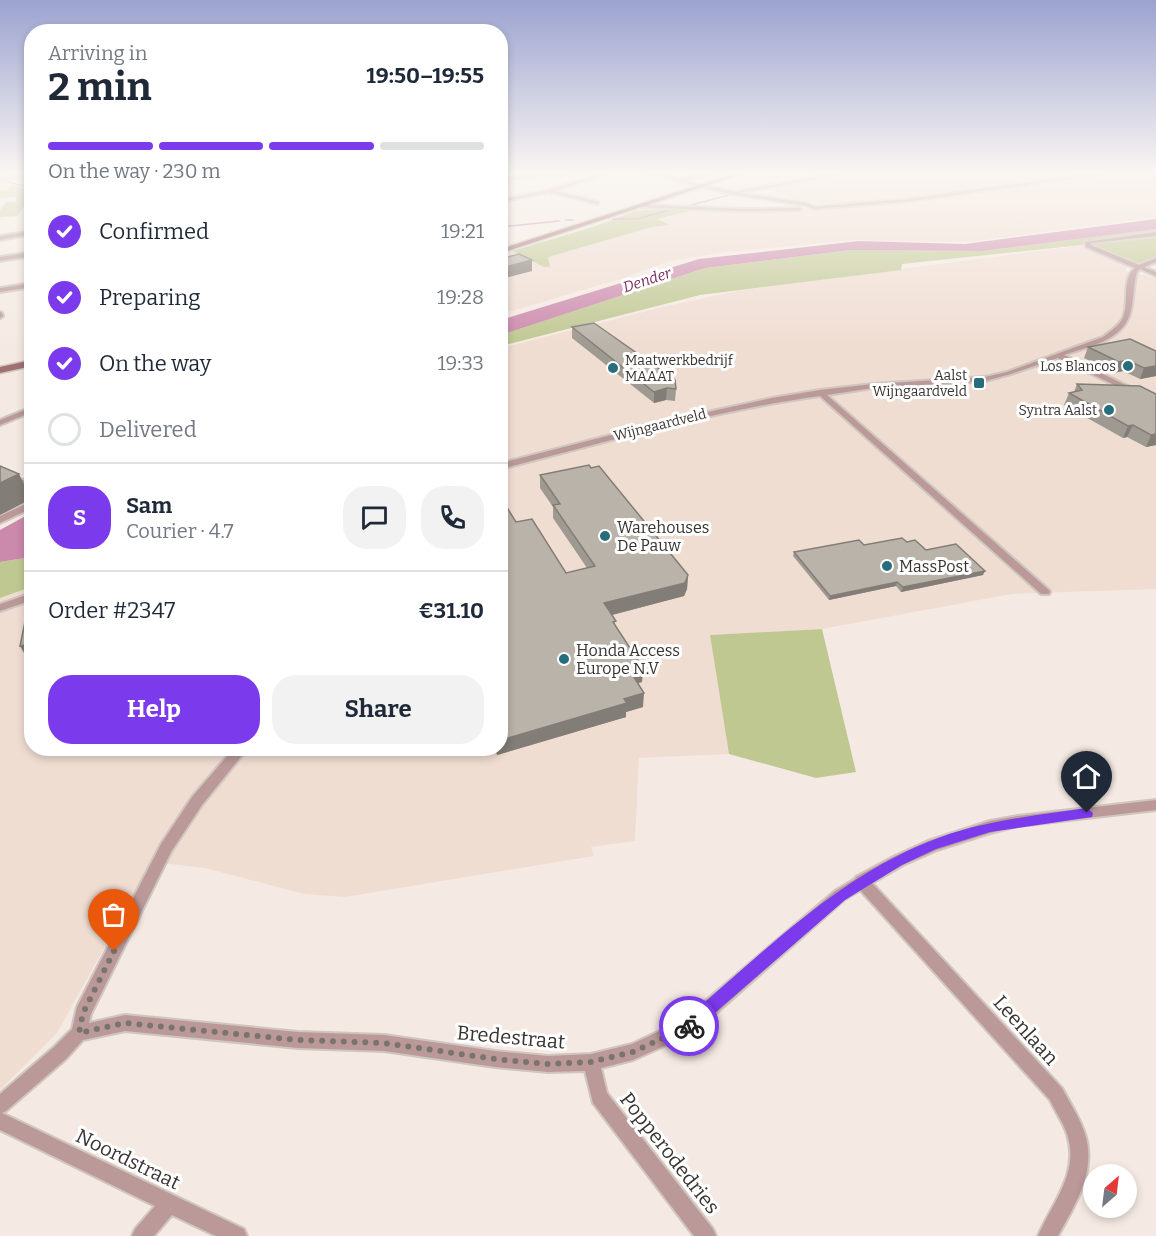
<!DOCTYPE html>
<meta charset="utf-8">
<style>
body{margin:0;font-family:Bitter,serif;background:#f2f2f3;color:#1f2937;height:100vh;display:flex;flex-direction:column;font-size:22px;white-space:nowrap}
*{box-sizing:border-box;margin:0}
p{font-size:20px;color:#747a83}
.icon{flex:none;width:33px;height:33px;fill:none;stroke:currentColor;stroke-width:2;stroke-linecap:round;stroke-linejoin:round}
.map{position:relative;flex:1;overflow:hidden}
.panel{position:absolute;left:24px;top:24px;width:484px;height:732px;display:flex;flex-direction:column;background:#fff;border-radius:24px;box-shadow:0 3px 9px #0003}
.panel>*{flex:none}
.needle{width:39px;rotate:28deg}
.controls{position:absolute;left:1083px;top:1164px;display:grid;gap:12px}
.controls a{display:grid;place-items:center;width:54px;height:54px;border-radius:50%;background:#fff;box-shadow:0 3px 9px #0003;font-size:30px}
.pin{position:absolute;display:grid;place-items:center;width:51px;height:51px;color:#fff;margin:-62px -26px;border-radius:50% 50% 50% 0;rotate:-45deg;box-shadow:0 0 6px #0007}
.pin .icon{rotate:45deg}
.courier{position:absolute;display:grid;place-items:center;width:60px;height:60px;margin:-30px;border:4px solid #7c3aed;border-radius:50%;background:#fff;color:#222;box-shadow:0 2px 8px #0007}
.head em{font-style:normal;font-weight:700}
.head div{display:flex;flex-direction:column-reverse}
.head{display:flex;align-items:center;justify-content:space-between;height:102px;padding:0 24px}
h1{font-size:39px;font-weight:700;line-height:45px}
.bar{display:grid;grid-template-columns:repeat(4,1fr);gap:9px 6px;align-content:center;height:72px;padding:0 24px}
.bar i{height:8px;border-radius:4px;background:#e0e1e3}
.bar .current{background:#7c3aed}
.bar p{grid-column:span 4}
.line{display:flex;align-items:center;gap:15px;padding:0 24px;border-top:2px solid #e0e1e3}
.line div{flex:1}
.round{display:grid;place-items:center;flex:none;width:63px;height:63px;border-radius:24px;background:#f2f2f3}
ol{padding:0 24px;list-style:none}
li{display:flex;align-items:center;gap:18px;height:66px}
li p{margin-inline-start:auto}
li .icon{padding:6px;border-radius:50%;background:#7c3aed;color:#fff;stroke-width:4}
li:last-child{color:#747a83}
li i{width:33px;height:33px;border:3px solid #e0e1e3;border-radius:50%}
.action{display:flex;gap:12px;margin-top:auto;padding:12px 24px}
.action a{flex:1;height:69px;border-radius:24px;background:#7c3aed;color:#fff;font-size:24px;font-weight:700;line-height:69px;text-align:center}
.action a+a{background:#f2f2f3;color:#1f2937}
.map>svg:first-child{display:block}
.built{fill:#f0ddd2}
.green{fill:#c0c892}
.water{fill:#cb89ac}
.lines{fill:none;stroke-linecap:round;stroke-linejoin:round}
.stream{stroke:#cb89ac;stroke-width:1.5}
.minor-casing{stroke:#cfc6bf;stroke-width:4}
.secondary-casing{stroke:#cfc6bf;stroke-width:3}
.minor{fill:#bc9999;fill-rule:evenodd}
.secondary{fill:#a27071;fill-rule:evenodd}
.wall{fill:#9f9a91}
.shaded-wall{fill:#827d76}
.building{fill:#b9b3a9;stroke:#827d76;stroke-width:1.5}
.route{fill:#7c3aed}
.done{stroke:#7a746f;stroke-width:6;stroke-dasharray:0 10.8}
.poi-dot{fill:#276e7a;stroke:#fff;stroke-width:2}
.labels{text-anchor:middle;dominant-baseline:central;stroke-width:6;stroke-linejoin:round;paint-order:stroke}
.far-poi-label{font-size:14px;fill:#383431;stroke:#fff;text-anchor:end}
.far-street-label{font-size:14px;fill:#383431;stroke:#fff}
.far-water-label{font-size:15px;font-style:italic;fill:#7d2e5d;stroke:#fff}
.poi-label{font-size:16px;fill:#383431;stroke:#fff;text-anchor:start}
.near-street-label{font-size:20px;fill:#383431;stroke:#fff}
</style>
<div class="map">
<svg width="1156" height="1236" viewBox="0 0 1156 1236">
<rect width="100%" height="100%" fill="#f5eae3"/>
<path class="built" d="M804 173H1156V217L969 242 855 240 718 253 666 262 620 279 501 314V256L641 210 750 212 842 208 835 203 802 202 764 188 820 177Z
M1083 245 1128 265 1125 271 1156 278V589L1012 594 822 629 710 635 729 754 639 758 635 841 591 847 594 856 345 897 304 894 205 868 152 862 57 1033 0 1090V598L31 587 32 748H501V348L663 307 737 291Z"/>
<path class="green" d="M12 185 31 190V196L17 216 0 217V210L6 202H15L17 197 0 198V190H7Z
M660 209 694 210 657 219 670 225 652 227 548 257 550 267H544L512 251 593 227 635 211Z
M1156 229V258L1137 264 1091 244 902 264 901 270 700 295 501 346V335L705 268 851 250 983 251Z
M31 557V587L0 598V562Z
M822 629 856 772 816 778 729 754 710 635Z"/>
<path class="water" d="M1156 219V229L983 251 851 250 705 268 501 335V320L699 259 859 241 965 244Z
M31 513V557L0 562V530Z"/>
<g class="lines">
<path class="stream" d="M815 179 856 173
M0 180 32 188
M739 193 767 188
M684 207 729 195
M613 219H637L669 210
M565 220H573
M501 227 559 221
M1098 242 1091 244 1136 264"/>
<g class="minor-casing">
<path id="minor" d="M562 173H581L501 180V178Z
M603 173H609L554 191 598 202V204L549 192 501 202V200L545 191Z
M646 173H653L734 192 837 173H847L739 193 805 203 815 207 910 199 1098 173H1110L910 201 814 209 804 205 730 194Z
M707 173H715L684 180 682 179Z
M30 175 28 177 0 180V178Z
M640 205 744 209 799 208 801 209 799 210 744 211 638 207Z
M32 231V234L0 240V236Z
M1156 232V236L1091 243V245L1139 265 1156 258V262L1144 267 1156 272V276L1140 269 1137 272C1133 286 1134 301 1130 314 1122 341 1087 347 1064 355L1156 400V405L1058 358 1011 374 985 381 873 388 827 395 1049 590 1050 592 1049 594H1041L820 396C711 411 607 442 501 469V463L662 422 772 398 820 390 873 384 985 377 1007 372 1103 337C1109 332 1116 328 1121 321 1131 306 1120 279 1135 268L1086 247 1085 242Z
M32 252V256L0 261V257Z
M32 283V287L0 292V288Z
M0 312 2 313 3 316 0 318Z
M32 407V412L0 425V420Z
M0 470 32 484V489L0 476Z
M32 501V508L0 523V516Z
M32 593V600L0 611V604Z
M234 748H248L202 805 171 852 91 1014 89 1023 125 1015 298 1032 384 1035 495 1051 548 1056 591 1054 632 1044 683 1020 835 891 855 879 856 877 893 857 928 841 990 821 1018 816 1156 800V810L1018 826 990 833 937 850 903 865 872 883 1062 1088C1070 1103 1080 1118 1085 1134 1097 1171 1075 1205 1058 1236H1038C1052 1203 1080 1173 1067 1134 1063 1122 1055 1111 1050 1100L860 890 845 899 695 1032 633 1060 601 1068 607 1093 713 1229 716 1236H694L593 1103 585 1071 548 1072 495 1067 384 1051 298 1048 125 1031 83 1040 66 1059 6 1111 2 1113 244 1229 247 1236H216L172 1215 154 1236H132L135 1229 155 1206 0 1130V1094L54 1047 72 1029 77 1007 161 844 192 797Z"/>
</g>
<g class="secondary-casing">
<path id="secondary" d="M736 173H745L501 253V249Z
M32 360V366L0 373V367Z"/>
</g>
<use href="#minor" class="minor"/>
<use href="#secondary" class="secondary"/>
</g>
<path class="wall" d="M572 327 676 389 675 401 666 400 654 403 572 338Z
M1088 347 1156 351V376L1140 379 1123 371 1114 373 1084 358Z
M1077 384 1156 394V445L1146 447 1127 437 1123 438 1064 405 1069 393 1074 392Z
M540 475 688 575 687 589 684 596 612 615 616 627 643 668 642 682 638 683 643 707 626 712V717L497 755 494 748H501L516 522 566 573 587 568 553 518V507L540 488Z
M907 542 983 575 901 592 896 586 829 600 793 556 794 552 864 545Z"/>
<path class="shaded-wall" d="M532 260V271L501 279V268Z
M1127 360 1123 371 1114 373 1119 362Z
M1156 366V376L1140 379 1144 368Z
M667 388 666 400 654 403V392Z
M1133 425 1127 437 1123 438 1128 426Z
M1156 434V445L1146 447 1151 435Z
M19 474 31 499 0 515V483Z
M985 571 983 575 901 592 903 587Z
M688 575 687 589 684 596 604 617V603Z
M897 582 896 586 829 600 830 596Z
M32 644V659L28 660 20 646Z
M643 668 642 682 630 685V671Z
M644 693 643 707 626 712V717L497 755V748H501V740L624 699Z"/>
<path class="building" d="M519 254 532 260 501 268V259Z
M594 323 675 380 676 389 667 388 654 392 572 327Z
M1130 339 1156 351V366L1144 368 1127 360 1119 362 1088 347Z
M1077 384 1140 386 1156 394V434L1151 435 1133 425 1128 426 1069 393 1082 390Z
M589 465 591 468 599 466 688 575 685 583 604 603 616 621 613 622 643 668 630 671 644 693 624 699 627 703 501 740V498L516 522 532 519 566 573 595 566 553 505 560 504 540 475Z
M0 466 19 474 0 483Z
M902 538 907 542 915 540 926 550 956 544 985 571 903 587 897 582 830 596 794 552 859 540 864 545Z
M32 611V644L20 646 27 612Z"/>
<linearGradient id="sky" x2="0" y2="1"><stop stop-color="#9ca3d0"/><stop offset="0.5" stop-color="#faf6f2"/><stop offset="1" stop-color="#faf6f2" stop-opacity="0"/></linearGradient>
<rect width="1156" height="346" fill="url(#sky)"/>
<path class="route" d="M1087 808 1093 813 1092 817 990 832 936 849 902 865 845 900 694 1031 689 1033 683 1031 681 1026 683 1021C760 956 833 880 928 842 978 821 1033 816 1087 808Z"/>
<g class="lines">
<path class="done" d="M114 951 83 1013 79 1033 125 1023 298 1040 384 1043 495 1059 548 1064 591 1062 633 1052 689 1026"/>
</g>
<g class="poi-dot">
<circle cx="1128" cy="366" r="6"/>
<circle cx="613" cy="368" r="6"/>
<rect x="973" y="377" width="12" height="12" rx="3"/>
<circle cx="1109" cy="410" r="6"/>
<circle cx="605" cy="536" r="6"/>
<circle cx="887" cy="566" r="6"/>
<circle cx="564" cy="659" r="6"/>
</g>
<g class="labels">
<g class="far-poi-label">
<text x="625" y="360" text-anchor="start">Maatwerkbedrijf<tspan x="625" dy="16">MAAAT</tspan></text>
<text x="1116" y="366">Los Blancos</text>
<text x="967" y="375">Aalst<tspan x="967" dy="16">Wijngaardveld</tspan></text>
<text x="1097" y="410">Syntra Aalst</text>
</g>
<g class="far-street-label">
<text transform="translate(660 425) rotate(-14)">Wijngaardveld</text>
</g>
<g class="far-water-label">
<text transform="translate(647 280) rotate(-18)">Dender</text>
</g>
<g class="poi-label">
<text x="617" y="527">Warehouses<tspan x="617" dy="18">De Pauw</tspan></text>
<text x="899" y="566">MassPost</text>
<text x="576" y="650">Honda Access<tspan x="576" dy="18">Europe N.V</tspan></text>
</g>
<g class="near-street-label">
<text transform="translate(1026 1030) rotate(48)">Leenlaan</text>
<text transform="translate(511 1037) rotate(5)">Bredestraat</text>
<text transform="translate(670 1153) rotate(52)">Popperodedries</text>
<text transform="translate(128 1159) rotate(26)">Noordstraat</text>
</g>
</g>
</svg>
<div class="controls">
<a><svg class="needle" viewBox="-14 -14 28 28"><path d="M0-13l5 13h-10z" fill="#e53935"/><path d="M0 13l5-13h-10z" fill="#747a83"/></svg></a>
</div>
<div class="pin" style="left:114px;top:951px;background:#ea580c"><svg class="icon" aria-label="bag" viewBox="0 0 24 24"><path d="M5 8h14l-1 12H6zM9 8a3 3 0 0 1 6 0"/></svg></div>
<div class="pin" style="left:1087px;top:813px;background:#1f2937"><svg class="icon" aria-label="home" viewBox="0 0 24 24"><path d="M3 11l9-7 9 7M6 9v11h12V9"/></svg></div>
<div class="courier" style="left:689px;top:1026px"><svg class="icon" aria-label="bike" viewBox="0 0 24 24"><circle cx="6" cy="16" r="4"/><circle cx="18" cy="16" r="4"/><path d="M6 16l4-8h5l3 8M10 8l3 8H6M13 5h3"/></svg></div>
<section class="panel">
<div class="head"><div><h1>2 min</h1><p>Arriving in</p></div><em>19:50–19:55</em></div>
<div class="bar"><i class="current"></i><i class="current"></i><i class="current"></i><i></i><p>On the way · 230 m</p></div>
<ol>
<li><svg class="icon" aria-label="check" viewBox="0 0 24 24"><path d="M5 12l5 5 9-10"/></svg>Confirmed<p>19:21</p></li>
<li><svg class="icon" aria-label="check" viewBox="0 0 24 24"><path d="M5 12l5 5 9-10"/></svg>Preparing<p>19:28</p></li>
<li><svg class="icon" aria-label="check" viewBox="0 0 24 24"><path d="M5 12l5 5 9-10"/></svg>On the way<p>19:33</p></li>
<li><i></i>Delivered</li>
</ol>
<div class="line" style="height:108px"><b class="round" style="background:#7c3aed;color:#fff">S</b><div><b>Sam</b><p>Courier · 4.7</p></div><a class="round"><svg class="icon" aria-label="chat" viewBox="0 0 24 24"><path d="M4 5h16v11H9l-5 4z"/></svg></a><a class="round"><svg class="icon" aria-label="phone" viewBox="0 0 24 24"><path d="M5 4h4l2 5-3 2q2 4 5 5l2-3 5 2v4C11 20 4 13 5 4z"/></svg></a></div>
<div class="line" style="height:78px"><div>Order #2347</div><b>€31.10</b></div>
<div class="action"><a>Help</a><a>Share</a></div>
</section>
</div>
